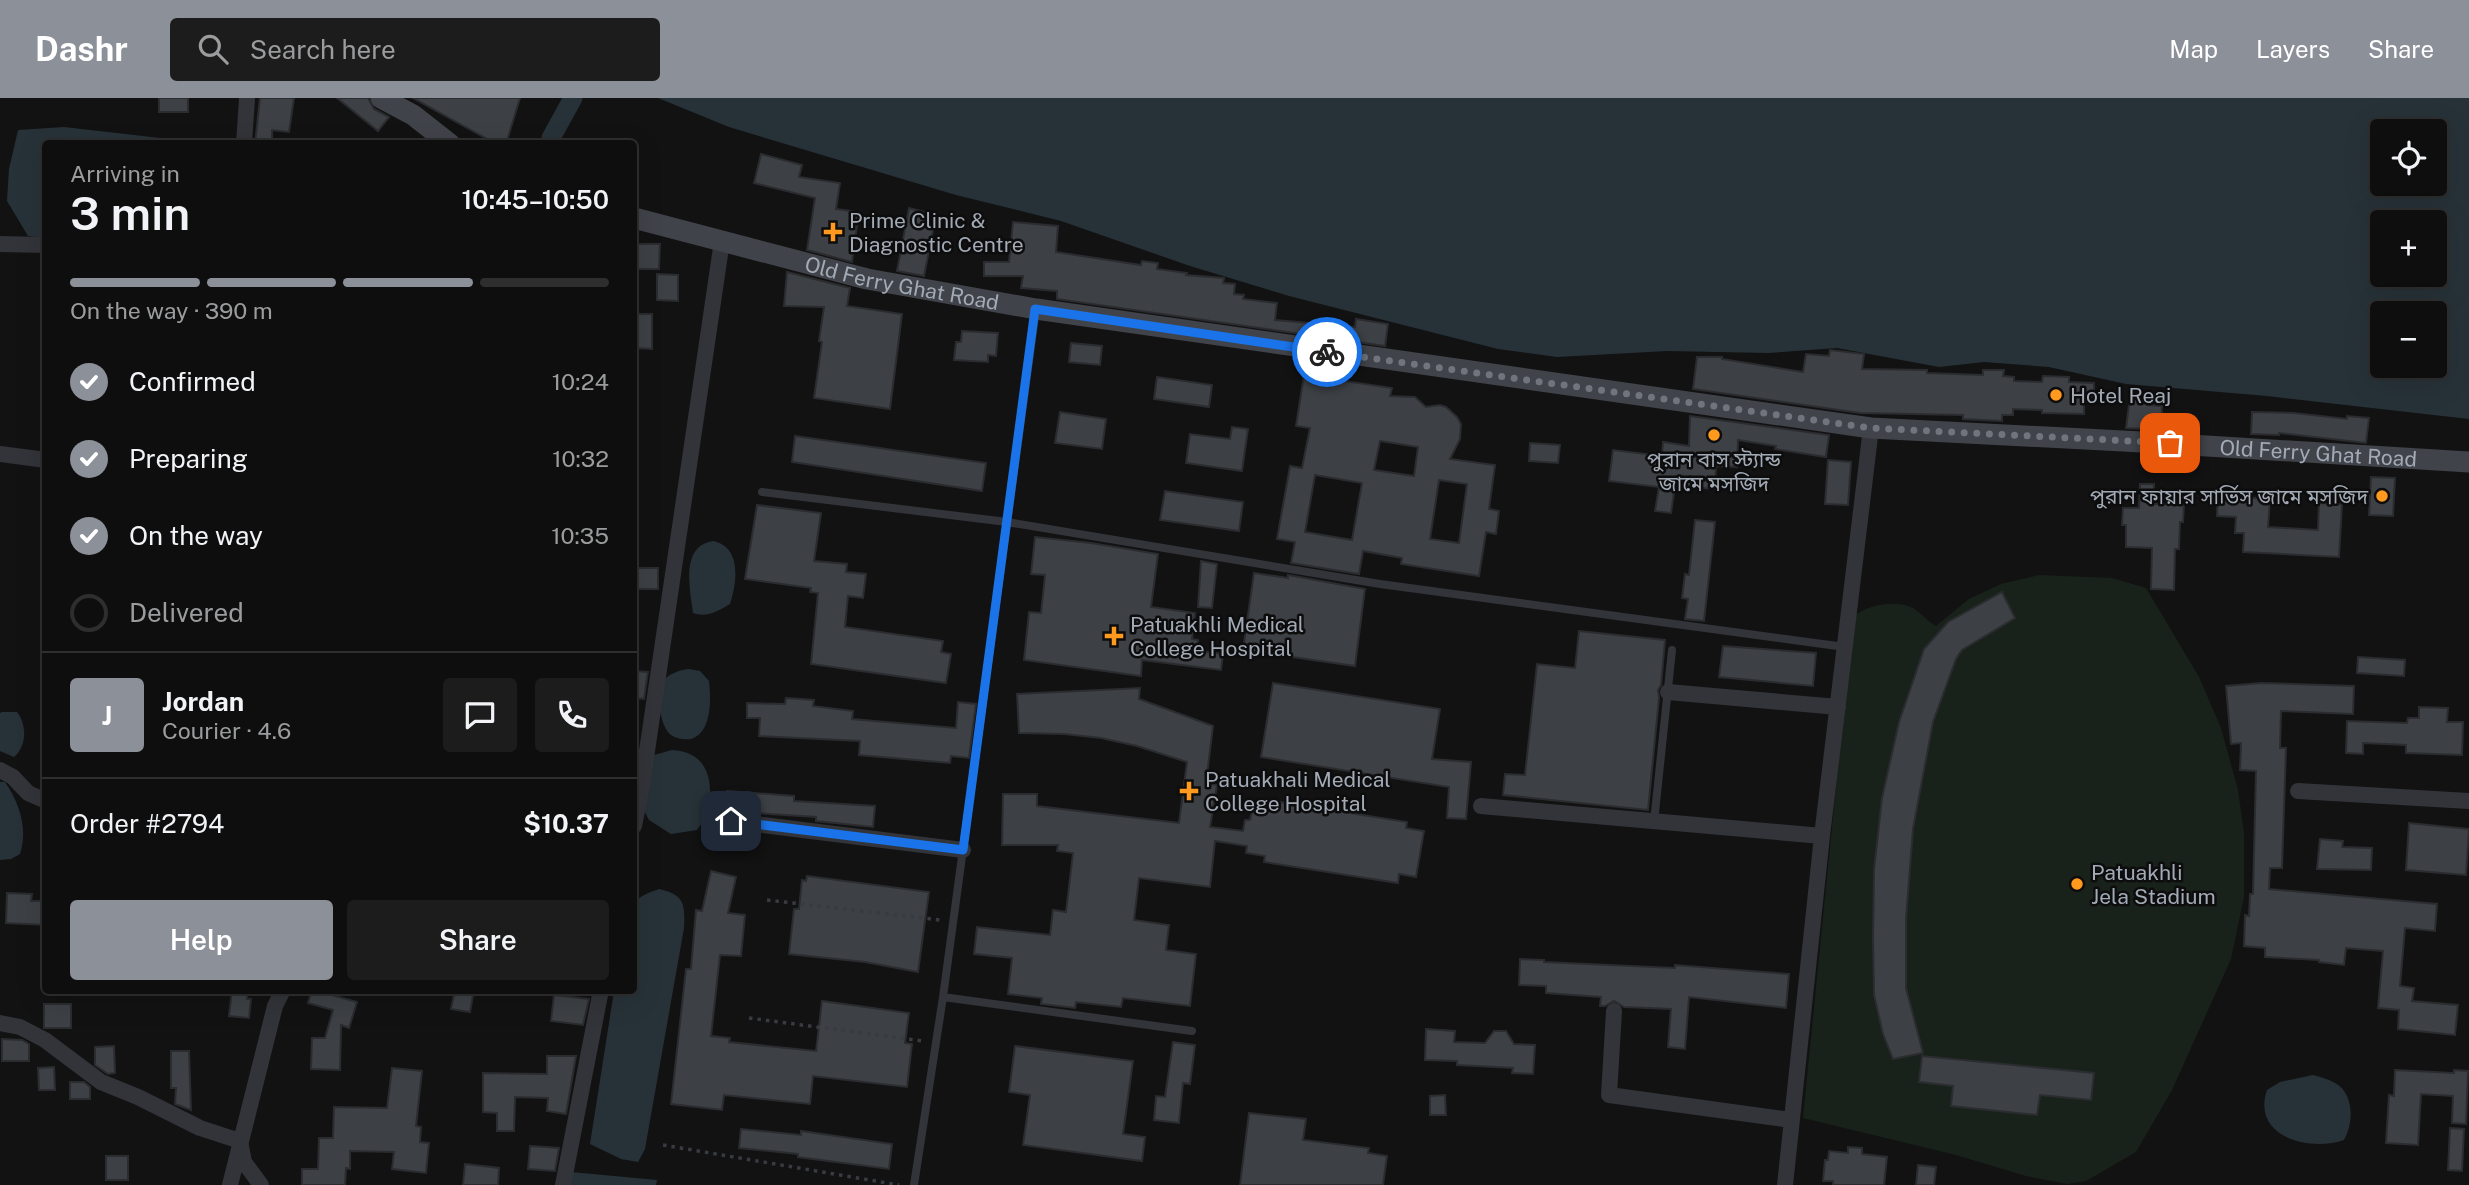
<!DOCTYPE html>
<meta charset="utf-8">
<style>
body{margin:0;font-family:"Public Sans","Noto Sans Bengali",sans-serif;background:#1c1c1c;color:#f1f3f6;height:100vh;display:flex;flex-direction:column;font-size:26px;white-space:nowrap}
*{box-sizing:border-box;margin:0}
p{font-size:23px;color:#9b9c9e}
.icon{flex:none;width:38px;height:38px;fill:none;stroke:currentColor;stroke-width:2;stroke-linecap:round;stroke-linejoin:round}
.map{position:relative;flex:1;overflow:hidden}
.drawer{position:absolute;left:42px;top:42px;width:595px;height:854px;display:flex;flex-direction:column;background:#0e0e0e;border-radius:7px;box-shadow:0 7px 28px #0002,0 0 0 2px #2e2e2e}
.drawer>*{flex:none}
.tools{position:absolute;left:2370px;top:21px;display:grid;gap:14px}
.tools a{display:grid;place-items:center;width:77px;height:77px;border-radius:7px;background:#0e0e0e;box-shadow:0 7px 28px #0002,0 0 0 2px #2e2e2e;font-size:35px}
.pin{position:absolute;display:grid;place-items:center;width:60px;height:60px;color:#fff;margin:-30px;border-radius:14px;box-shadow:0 4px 10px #0006}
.courier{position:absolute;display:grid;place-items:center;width:70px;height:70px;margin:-35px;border:5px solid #1a73e8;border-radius:50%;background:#fff;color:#222;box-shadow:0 2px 9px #0007}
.overview em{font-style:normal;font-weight:600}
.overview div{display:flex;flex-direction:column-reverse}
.overview{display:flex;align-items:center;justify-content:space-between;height:119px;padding:0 28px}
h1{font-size:46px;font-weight:600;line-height:52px}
.bar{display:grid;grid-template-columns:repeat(4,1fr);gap:10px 7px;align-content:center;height:84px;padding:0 28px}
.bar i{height:9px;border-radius:5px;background:#2e2e2e}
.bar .on{background:#8c9099}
.bar p{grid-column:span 4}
.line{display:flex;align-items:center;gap:18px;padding:0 28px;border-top:2px solid #2e2e2e}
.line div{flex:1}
.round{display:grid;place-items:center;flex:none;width:74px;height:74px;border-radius:7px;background:#1c1c1c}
ol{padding:0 28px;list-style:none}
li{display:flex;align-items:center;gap:21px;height:77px}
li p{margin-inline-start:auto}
li .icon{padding:7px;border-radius:50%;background:#8c9099;color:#fff;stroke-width:4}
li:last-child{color:#9b9c9e}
li i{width:38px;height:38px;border:4px solid #2e2e2e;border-radius:50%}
.button{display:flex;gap:14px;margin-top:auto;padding:14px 28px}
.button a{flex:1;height:80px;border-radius:7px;background:#8c9099;color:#fff;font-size:28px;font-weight:600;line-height:80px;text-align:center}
.button a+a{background:#1c1c1c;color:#f1f3f6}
header{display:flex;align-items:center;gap:42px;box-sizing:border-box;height:98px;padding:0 35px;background:#8c9099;color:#fff}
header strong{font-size:33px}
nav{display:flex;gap:38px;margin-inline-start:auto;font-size:24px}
.search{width:490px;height:63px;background:#1c1c1c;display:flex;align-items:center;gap:18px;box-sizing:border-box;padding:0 24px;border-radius:7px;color:#9b9c9e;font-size:26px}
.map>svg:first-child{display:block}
.green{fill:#19221a;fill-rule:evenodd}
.water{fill:#273238;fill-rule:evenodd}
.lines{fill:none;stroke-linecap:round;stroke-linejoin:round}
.canal{stroke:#273238;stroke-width:19}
.building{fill:#3d4044;stroke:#2b2c30;stroke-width:2;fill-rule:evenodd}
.path{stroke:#383b40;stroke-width:3.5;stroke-dasharray:3.5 5;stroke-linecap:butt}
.lane{stroke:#323439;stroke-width:8}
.street{stroke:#323439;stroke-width:16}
.secondary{stroke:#404349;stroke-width:21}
.done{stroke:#70757d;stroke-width:7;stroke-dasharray:0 12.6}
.route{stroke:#1a73e8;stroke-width:9}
.poi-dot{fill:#ff9a1e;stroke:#0d0d0e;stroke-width:2.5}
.labels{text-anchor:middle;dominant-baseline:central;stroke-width:5;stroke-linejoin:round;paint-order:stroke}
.poi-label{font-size:21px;fill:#a2aab6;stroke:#0d0d0e;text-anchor:start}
.street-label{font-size:21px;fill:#a2aab6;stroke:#0d0d0e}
</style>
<header>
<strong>Dashr</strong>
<div class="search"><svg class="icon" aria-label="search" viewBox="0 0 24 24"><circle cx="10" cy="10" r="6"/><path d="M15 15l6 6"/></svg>Search here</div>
<nav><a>Map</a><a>Layers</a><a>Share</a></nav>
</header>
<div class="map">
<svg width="2469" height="1087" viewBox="0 0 2469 1087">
<rect width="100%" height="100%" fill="#121213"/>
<path class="green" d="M2039 477 2112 480 2146 490 2199 579 2221 630 2238 692 2244 735V799L2231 861 2172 992 2136 1054 2086 1083 2067 1086 2026 1078 1956 1057 1803 1020 1853 519C1866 507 1896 501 1913 510 1921 515 1927 523 1936 528L1969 501 2001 486ZM2002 495 2015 520 1962 552 1956 561 1933 624 1913 731 1906 821V890L1923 955 1874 897V772L1882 700 1899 624 1924 551 1948 524Z"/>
<path class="water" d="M658 0H2469V321L2267 298 2126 286 2049 269 1984 264 1939 269 1837 250 1768 255 1667 253 1557 259 1498 251 1289 198 1190 168 1061 123 956 97 729 29ZM2382 33H2434V86H2382ZM2382 124H2434V177H2382ZM2382 215H2434V268H2382Z
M64 29 169 41 179 45 46 46 45 140 28 138 7 103 9 71 18 32Z
M713 443C742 449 737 484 730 506 718 513 707 520 693 515 690 491 680 448 713 443Z
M689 571 700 573 709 583C711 601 712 635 691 641 684 642 677 641 671 637 660 629 656 597 662 586 666 576 680 572 689 571Z
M2 614H17C27 626 27 649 14 659L0 653V615Z
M672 652C696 653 709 667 710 691 711 700 712 710 707 718 705 723 700 727 697 732L671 736 649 722 643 711 654 657Z
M0 684H5C20 706 28 731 20 756L11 761 0 762Z
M659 791C685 797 685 806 684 830L645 1051 638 1064 621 1061 590 1046 614 893 634 892V808C638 797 649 795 659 791Z
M2313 977C2320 979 2328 981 2335 985 2354 995 2354 1025 2344 1042 2310 1054 2251 1039 2267 992L2280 984Z
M571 1074 657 1082 656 1087H570Z"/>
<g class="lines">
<path class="canal" d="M551 40 573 0"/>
</g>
<path class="building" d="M159 0H188V14H159Z
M260 0H294L289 34 272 32V46H255Z
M337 0H368L374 11 389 19 378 33Z
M413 0H520L506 46H486L487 41Z
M761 56 802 67 799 79 840 85 836 111 859 114 852 164 807 152 815 100 754 85Z
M909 110 936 117 924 178 897 173Z
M1013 124 1058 128 1056 154 1141 167 1142 163 1158 165 1157 171 1187 175 1186 177 1224 180 1223 185 1235 186 1234 196 1244 197 1243 201 1277 205 1275 222 1355 229 1356 221 1388 226 1385 248 1057 201V193L1021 190 1023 178H984V164H1009Z
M638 146H660L659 171H637Z
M787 174 850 190 847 208 902 216 890 311 814 300 822 244 819 243 824 209 784 208Z
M657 176 678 177V203L657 202Z
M634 216H652V251L634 250Z
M962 233 998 235 996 258 988 257V264L954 262 956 244H961Z
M1071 245 1102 248 1100 267 1069 264Z
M1830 252 1864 256 1862 271 1927 272V275L1983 277V272H2004L2003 278 2014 279V283L2042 284 2043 278 2069 279V284L2094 285V299H2084V316L2042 315V312L2013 311V317H2002V323L1963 321V317L1860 315 1693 291 1697 259H1722V261L1803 274 1806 256 1829 258Z
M1304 277 1392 290 1390 298 1415 299 1426 309 1440 307 1446 309 1457 319 1461 326 1460 341 1450 361 1495 367 1489 411 1499 413 1496 436 1486 434 1479 478 1401 466 1402 460 1363 453 1359 476 1291 465 1295 444 1277 441 1290 368 1302 370 1310 330 1296 328ZM1380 343 1418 349 1414 378 1374 372ZM1315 377 1362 385 1352 442 1305 434ZM1439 382 1467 386 1459 445 1430 441Z
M1157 279 1212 287 1209 309 1154 301Z
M2130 299 2147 300V307L2162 308 2161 332 2126 330Z
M1060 314 1106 321 1102 351 1055 345Z
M2252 314 2294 315 2347 321V318L2369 320 2366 345 2279 335V337L2251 336Z
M1690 318 1829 337 1826 359 1775 351 1776 348 1738 342 1737 369 1716 368 1715 391 1675 388 1671 415 1655 413 1659 389 1609 383 1613 352 1662 358 1663 344 1689 348Z
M1232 329 1248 331 1242 373 1186 365 1190 336 1230 341Z
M795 338 986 365 982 393 792 364Z
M1530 345 1560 347 1558 365 1529 363Z
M1828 362 1851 364 1848 407 1825 406Z
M2371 379 2395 380 2393 418 2369 417Z
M2140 386H2154L2153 406H2184L2183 424H2180L2179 451H2175L2174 492 2151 491 2152 450 2126 449V427H2122L2123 410H2139Z
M1165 393 1243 404 1239 433 1160 422Z
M2218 393 2241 394V399L2270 401 2268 429 2318 432 2319 405 2342 406 2339 459 2243 454 2244 435H2235L2236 419 2217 418Z
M757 407 821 415 814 463 847 466 846 474 866 476 863 500 848 498 845 529 943 543 941 554 951 556 946 585 811 566 818 495 810 494 811 490 745 481Z
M1695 422 1715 424 1704 523 1685 521 1688 501 1682 500 1685 476 1689 477Z
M1035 439 1091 445 1158 456 1151 509 1195 515 1192 541 1198 542 1197 553 1223 556 1221 572 1142 562 1141 578 1024 562 1029 514 1041 515 1045 477 1031 476Z
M1201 463 1217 466 1212 510 1198 509Z
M634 470H658V491H637V484H634Z
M1254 475 1288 480V477L1365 491 1355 568 1243 552Z
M2002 494 2015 520 1962 552 1956 561 1933 624 1913 731 1906 821V890L1923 955 1893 961 1883 936 1874 897 1873 842 1874 772 1882 700 1899 624 1924 551 1948 524Z
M1579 533 1665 542 1661 587 1658 592 1659 600 1648 712 1503 697 1505 676 1525 677 1537 566 1575 570Z
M1723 548 1816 555 1813 588 1719 579Z
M2358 559 2405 562 2404 578 2357 575Z
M634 573 648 574 644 601 634 600Z
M1273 585 1440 611 1432 661 1471 664 1466 721 1447 720 1449 689 1261 659Z
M2261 585 2354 588 2353 616 2281 613 2280 650H2286L2282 770H2270L2269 791 2437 806 2435 833 2405 830 2400 888 2414 890 2412 903 2458 907 2455 937 2398 931 2399 912 2378 910 2383 853 2346 850 2344 867 2319 864V862L2265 859V850L2244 848 2245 817 2249 818 2250 796H2253L2256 673 2240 672 2241 645 2231 646 2226 588Z
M1140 590 1139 601 1213 628 1206 685 1217 687 1210 729 1243 733 1245 722H1250L1253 709 1272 712 1274 703 1407 724 1406 730 1424 733 1416 779 1399 776 1398 785 1264 764 1265 758 1246 755 1247 748 1215 743 1210 789 1139 780 1134 822 1169 827 1166 852 1196 856 1190 908 1123 900 1121 909 1076 904 1075 910 1041 906 1042 900 1008 896 1012 860 974 856 977 829 1050 837 1053 812 1066 814 1073 755 1057 753 1058 747H1002L1003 696H1037V708L1179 725 1187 664 1137 648 1101 640 1064 636 1019 635 1017 596Z
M786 600 814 602 813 608 853 613 852 621 956 630 958 604 976 606 969 660 951 658 950 665 859 657 860 643 759 638 760 620H747V605L785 606Z
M2419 609 2448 610 2447 624H2463L2462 657 2406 655V647L2363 645V656L2346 655 2347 623 2407 625 2408 620H2419Z
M727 693 794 698V703L875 708 873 729 816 723V719L726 713Z
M2409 725 2469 731 2466 777 2406 772Z
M2320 741 2343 743 2342 749 2372 750 2371 772 2317 771Z
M711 773 736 779 728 815 745 817 741 858 720 857 711 938 730 940 729 944 816 953 822 903 909 915 905 945 912 946 907 989 813 978 810 1006 724 997 722 1012 671 1006 686 871H691L696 812 702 813Z
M807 778 929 794 918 874 865 864 789 856 794 811H799L802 782 806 783Z
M7 795 32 796 31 803H46V827L6 825Z
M1520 861 1544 862V864L1675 870V867L1789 876 1786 910 1689 899 1685 951 1668 949 1671 911 1624 909 1614 903 1605 908H1600L1601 899 1546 895V888L1519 887Z
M232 892H248L247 901H251L249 920 229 918Z
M312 892H328V896L357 904 349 930 341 927 340 972 311 971 312 940H325L333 912 308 905Z
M455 892H474L470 914 451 911Z
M554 897 589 901 583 927 551 923Z
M44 906H71V930H44Z
M1426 931 1455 933 1454 944 1485 945 1494 933H1506L1514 946 1535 947 1533 976 1512 975 1513 970 1457 967V963L1425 962Z
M2 941 22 942 29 946V963H2Z
M1173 944 1195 947 1190 986 1183 985 1179 1025 1154 1022 1156 998 1165 999Z
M114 948 115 975 108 976 95 967V949Z
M1015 948 1133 963 1123 1036 1145 1039 1142 1063 1023 1047 1030 997 1009 994Z
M171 953H189L191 1012 175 1006 176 990H171Z
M547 958H576L566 1016 547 1013 548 1000 515 999 514 1033H497V1015L483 1014V975L547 976Z
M1922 958 2094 975 2091 1002 2040 997 2037 1017 1951 1008 1953 988 1919 984Z
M54 969 55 992H39L38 970Z
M392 970 422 973 416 1028 421 1029 420 1044 429 1045 426 1075 392 1071 394 1054 350 1053V1071L346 1070 345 1087H302V1071H318L319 1040H333L334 1009 387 1010Z
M2395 972 2454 975V972L2468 973 2466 1026 2452 1025 2453 998 2421 996 2418 1047 2386 1045 2389 997 2394 998Z
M70 984H84L90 989V1001H70Z
M1445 997 1446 1017H1430V998Z
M1249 1015 1306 1021 1303 1042 1369 1050 1368 1055 1387 1058 1383 1087H1240Z
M2450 1030 2464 1031 2462 1073 2448 1072Z
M741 1031 801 1037V1033L892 1046 889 1071 798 1059V1056L739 1050Z
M530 1048 559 1050 555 1073 528 1071Z
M1848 1049 1862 1050V1056L1887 1059 1884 1087H1833V1083H1823L1825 1062H1828L1829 1053 1848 1055Z
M106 1058H128V1082H106Z
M465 1066 499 1070 498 1087H463Z
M1918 1067 1936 1069 1934 1087H1916Z"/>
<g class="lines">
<path class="path" d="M767 802 940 822
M749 920 923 943
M663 1047 899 1087"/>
<path class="lane" d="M762 394 1007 424 1380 486 1845 549
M1654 724 1672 552
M943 899 1192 933
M914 1087 943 899 1036 211"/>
<path class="street" d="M244 46 247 0
M0 146 46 147
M0 356 46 362
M1668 594 1838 609
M0 672 13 679 28 695 46 703
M2298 693 2469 703
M1481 708 1822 738
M731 723 963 752
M634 728 642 687 722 143
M1614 913 1609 997 1791 1022
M0 925 20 929 45 942 101 984 138 999 200 1030 240 1043 244 1064 261 1087
M230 1087 275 908 283 892
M563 1087 601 892
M1785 1087 1822 738 1871 330"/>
<g class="secondary">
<path d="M381 0 413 17 450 46"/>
<path id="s1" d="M634 120 867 181 1036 211 1871 330 2142 344 2469 364"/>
</g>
</g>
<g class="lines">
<path class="done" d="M1327 254 1871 330 2170 345"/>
<path class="route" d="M731 723 963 752 1035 211 1327 254"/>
</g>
<g class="poi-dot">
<path d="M829.5 123.5h7v7h7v7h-7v7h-7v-7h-7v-7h7z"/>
<circle cx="2056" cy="297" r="7"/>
<circle cx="1714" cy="337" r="7"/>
<circle cx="2382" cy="398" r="7"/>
<path d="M1110.5 527.5h7v7h7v7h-7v7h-7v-7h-7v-7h7z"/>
<path d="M1185.5 682.5h7v7h7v7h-7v7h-7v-7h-7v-7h7z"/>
<circle cx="2077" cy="786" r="7"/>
</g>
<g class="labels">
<g class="poi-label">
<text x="849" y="122">Prime Clinic &amp;<tspan x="849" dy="24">Diagnostic Centre</tspan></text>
<text x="2070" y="297">Hotel Reaj</text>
<text x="1714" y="361" text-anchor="middle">পুরান বাস স্ট্যান্ড<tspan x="1714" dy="24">জামে মসজিদ</tspan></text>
<text x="2368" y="398" text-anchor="end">পুরান ফায়ার সার্ভিস জামে মসজিদ</text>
<text x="1130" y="526">Patuakhli Medical<tspan x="1130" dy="24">College Hospital</tspan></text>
<text x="1205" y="681">Patuakhali Medical<tspan x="1205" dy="24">College Hospital</tspan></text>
<text x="2091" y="774">Patuakhli<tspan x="2091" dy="24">Jela Stadium</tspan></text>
</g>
<g class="street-label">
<text stroke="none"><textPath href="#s1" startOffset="276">Old Ferry Ghat Road</textPath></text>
<text stroke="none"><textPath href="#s1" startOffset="1704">Old Ferry Ghat Road</textPath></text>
</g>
</g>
</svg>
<div class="tools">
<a><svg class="icon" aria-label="locate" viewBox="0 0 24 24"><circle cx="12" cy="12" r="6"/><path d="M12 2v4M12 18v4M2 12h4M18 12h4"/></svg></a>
<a>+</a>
<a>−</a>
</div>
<div class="pin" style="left:2170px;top:345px;background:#ea580c"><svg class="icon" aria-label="bag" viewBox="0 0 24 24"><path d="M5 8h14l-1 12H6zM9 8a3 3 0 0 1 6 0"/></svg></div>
<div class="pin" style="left:731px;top:723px;background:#1f2937"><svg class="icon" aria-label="home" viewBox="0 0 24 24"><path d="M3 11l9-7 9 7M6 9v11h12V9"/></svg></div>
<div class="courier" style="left:1327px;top:254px"><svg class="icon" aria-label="bike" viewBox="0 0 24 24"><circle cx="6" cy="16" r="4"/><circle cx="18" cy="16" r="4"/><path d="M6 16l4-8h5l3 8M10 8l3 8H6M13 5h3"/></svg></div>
<section class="drawer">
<div class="overview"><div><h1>3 min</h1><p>Arriving in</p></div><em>10:45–10:50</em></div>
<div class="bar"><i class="on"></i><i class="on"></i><i class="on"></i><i></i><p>On the way · 390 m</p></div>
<ol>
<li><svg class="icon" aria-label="check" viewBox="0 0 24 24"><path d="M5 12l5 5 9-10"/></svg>Confirmed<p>10:24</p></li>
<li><svg class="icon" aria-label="check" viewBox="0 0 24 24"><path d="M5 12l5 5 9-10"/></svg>Preparing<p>10:32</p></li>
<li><svg class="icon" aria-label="check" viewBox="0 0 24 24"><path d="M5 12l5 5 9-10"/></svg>On the way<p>10:35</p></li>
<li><i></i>Delivered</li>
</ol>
<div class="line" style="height:126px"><b class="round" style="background:#8c9099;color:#fff">J</b><div><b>Jordan</b><p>Courier · 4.6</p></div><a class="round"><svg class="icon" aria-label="chat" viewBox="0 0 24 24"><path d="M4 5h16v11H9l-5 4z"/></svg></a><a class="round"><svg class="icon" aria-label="phone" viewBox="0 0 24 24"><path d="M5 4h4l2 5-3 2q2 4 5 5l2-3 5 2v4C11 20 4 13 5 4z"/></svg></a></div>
<div class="line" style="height:91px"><div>Order #2794</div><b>$10.37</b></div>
<div class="button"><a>Help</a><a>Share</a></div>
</section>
</div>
